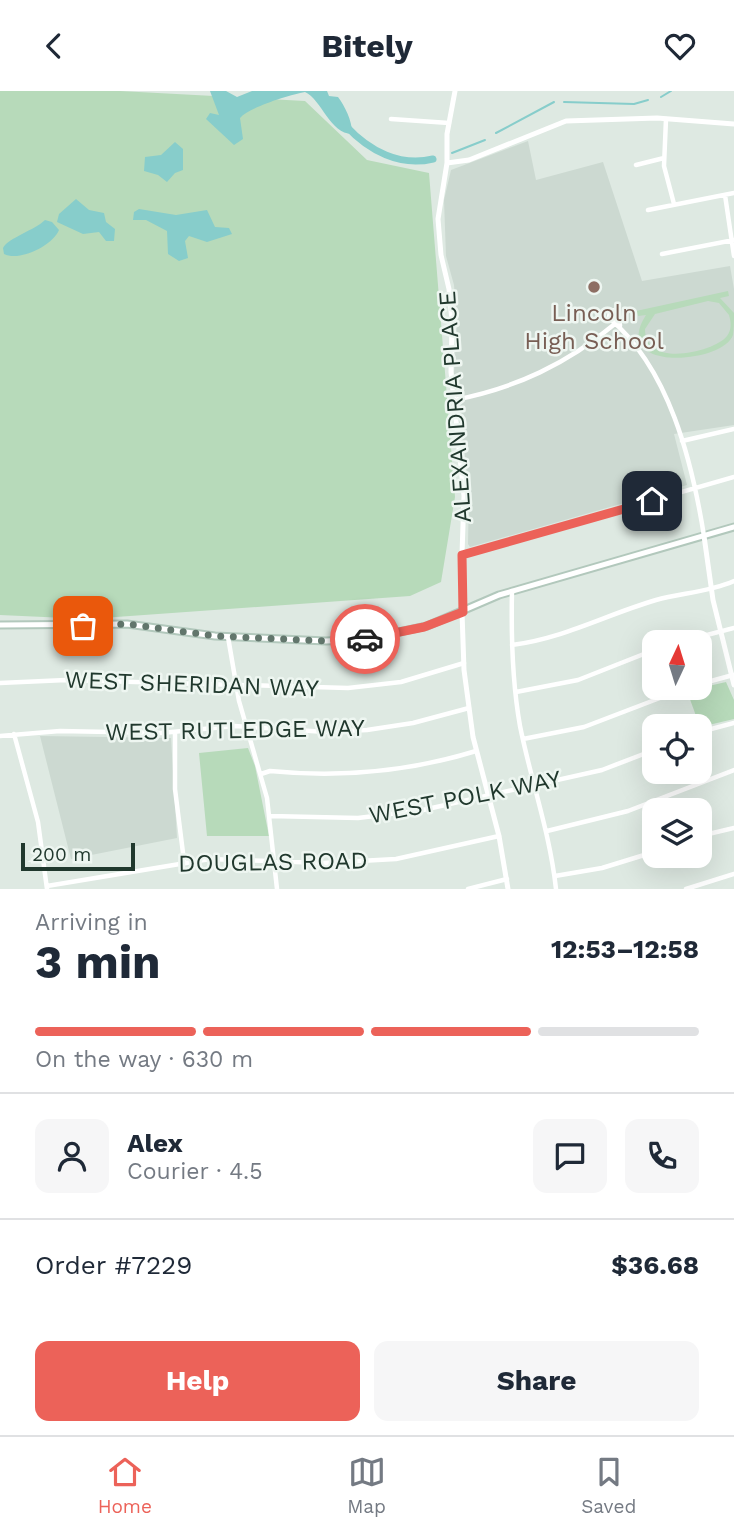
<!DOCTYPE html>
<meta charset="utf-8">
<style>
body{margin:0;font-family:"Work Sans",sans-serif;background:#f6f6f7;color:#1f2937;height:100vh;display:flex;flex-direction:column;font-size:26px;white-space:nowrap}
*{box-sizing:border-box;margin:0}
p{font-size:23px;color:#747a83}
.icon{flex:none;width:38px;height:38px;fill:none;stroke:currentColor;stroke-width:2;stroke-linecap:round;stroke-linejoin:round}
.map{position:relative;height:798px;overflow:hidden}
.details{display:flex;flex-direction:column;background:#fff;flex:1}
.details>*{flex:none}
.needle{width:46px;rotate:4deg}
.fabs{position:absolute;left:642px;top:539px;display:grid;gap:14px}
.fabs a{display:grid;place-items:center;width:70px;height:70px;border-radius:14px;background:#fff;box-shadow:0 7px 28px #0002;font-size:35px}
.scale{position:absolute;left:21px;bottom:18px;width:114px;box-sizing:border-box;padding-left:7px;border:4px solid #20382d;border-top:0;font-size:19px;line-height:24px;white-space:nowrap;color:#20382d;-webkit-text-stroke:5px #eef6f1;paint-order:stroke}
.pin{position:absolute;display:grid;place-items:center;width:60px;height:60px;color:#fff;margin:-30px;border-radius:14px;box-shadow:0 4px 10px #0006}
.courier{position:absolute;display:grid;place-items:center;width:70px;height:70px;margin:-35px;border:5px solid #ec6259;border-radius:50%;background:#fff;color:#222;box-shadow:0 2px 9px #0007}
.overview em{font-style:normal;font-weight:700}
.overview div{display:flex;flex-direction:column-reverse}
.overview{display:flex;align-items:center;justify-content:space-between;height:119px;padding:0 35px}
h1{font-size:46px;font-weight:700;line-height:52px}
.bar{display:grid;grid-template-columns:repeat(4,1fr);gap:10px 7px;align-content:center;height:84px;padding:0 35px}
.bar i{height:9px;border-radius:5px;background:#e0e1e3}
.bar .selected{background:#ec6259}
.bar p{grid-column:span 4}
.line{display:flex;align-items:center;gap:18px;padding:0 35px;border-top:2px solid #e0e1e3}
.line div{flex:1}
.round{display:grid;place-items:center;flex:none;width:74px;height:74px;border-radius:14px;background:#f6f6f7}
.cta{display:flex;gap:14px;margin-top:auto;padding:14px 35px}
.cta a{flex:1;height:80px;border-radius:14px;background:#ec6259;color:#fff;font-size:28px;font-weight:700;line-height:80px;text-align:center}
.cta a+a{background:#f6f6f7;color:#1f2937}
header{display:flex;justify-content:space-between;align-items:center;height:91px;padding:0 35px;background:#fff;font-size:32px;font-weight:700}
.dock{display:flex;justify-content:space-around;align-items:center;height:98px;border-top:2px solid #e0e1e3;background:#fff;font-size:19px;color:#747a83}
.dock a{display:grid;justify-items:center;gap:4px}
.dock .selected{color:#ec6259}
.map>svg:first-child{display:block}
.built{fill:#ccd9d1}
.green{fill:#b7daba;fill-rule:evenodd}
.water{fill:#87cdcb}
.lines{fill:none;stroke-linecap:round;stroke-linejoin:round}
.stream{stroke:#87cdcb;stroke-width:2}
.river{stroke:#87cdcb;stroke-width:7}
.secondary-casing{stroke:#b2c8bc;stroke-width:9}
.minor{stroke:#fff;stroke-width:4.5}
.tertiary{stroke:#fff;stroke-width:5}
.secondary{stroke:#fff;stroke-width:5}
.done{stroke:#62766c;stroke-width:7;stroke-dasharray:0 12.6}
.route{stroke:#ec6259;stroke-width:9}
.education-dot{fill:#8d6e63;stroke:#eef6f1;stroke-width:2.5}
.labels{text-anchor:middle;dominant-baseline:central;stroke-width:5;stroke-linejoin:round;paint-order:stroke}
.education-label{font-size:24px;fill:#785e54;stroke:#eef6f1}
.street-label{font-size:24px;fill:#20382d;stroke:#eef6f1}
</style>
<header><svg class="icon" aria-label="back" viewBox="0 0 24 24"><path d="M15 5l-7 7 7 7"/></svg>Bitely<svg class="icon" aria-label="heart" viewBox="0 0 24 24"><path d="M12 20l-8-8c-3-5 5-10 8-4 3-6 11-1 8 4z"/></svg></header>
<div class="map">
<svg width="734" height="798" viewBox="0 0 734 798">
<rect width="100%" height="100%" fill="#dee9e2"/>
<path class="built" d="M528 50 536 89 603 71 642 190 730 175 734 198V334L674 343 687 394 470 456 468 453 469 402 453 299 457 231 454 194 446 165 444 109 451 79Z
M40 645 171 647 177 747 71 768Z"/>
<path class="green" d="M0 0H120L305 10 367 69 429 82 455 406 441 491 410 505 88 528 0 524Z
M728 200 729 205 720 207 734 222C734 228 734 238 733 244 723 273 609 282 646 224L638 225 636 220ZM708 210 719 212 729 224C731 231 732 238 727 245 716 260 645 279 645 238L655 223Z
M726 591 734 609V628L700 636 687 600Z
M248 657 255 675 269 745H207L199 662Z"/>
<path class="water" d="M210 0H226L237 6 252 0H327L329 5 338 6C345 15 353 32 352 43 330 43 322 9 305 1 289 4 250 16 240 27L243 48 234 54 206 28 210 22 219 24Z
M175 51 183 58V79L175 82 167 91 158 84 144 80 145 66 161 64Z
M76 108 89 119 104 122 106 131 115 138 114 150H106L99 141 83 143 57 131 59 123Z
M139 118 176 124 207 119 215 136 229 137 232 143 207 151 189 145 185 150 188 167 179 170 168 163 167 140 146 129H133L134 121Z
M45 129 52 131 59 139C53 154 20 171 4 163L3 157C8 147 35 139 45 129Z"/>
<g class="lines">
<path class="stream" d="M661 6 671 0
M564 11 634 13 648 9
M496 42 554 11
M452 62 485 49"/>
<path class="river" d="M346 35C369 60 400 76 433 68"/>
<g class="secondary-casing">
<path id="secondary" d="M0 534 127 533 215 545 326 550 366 548 427 535 499 504 734 436"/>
</g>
<path class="minor" d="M391 28 449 32
M666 28 664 75 674 113
M636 74 664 67
M725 104 734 165
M648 119 734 102
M662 163 734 149
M620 235 619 220 610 219 609 227C669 277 692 370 704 445
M454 309C516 297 567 273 616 232
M682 350 734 338
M462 464 734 386
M512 500C511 545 512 590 520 635 531 690 550 742 556 798
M228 546 239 610 267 707 277 798
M680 551 734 537
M512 554C565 547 605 524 656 509 682 502 709 501 734 490
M0 592 66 589 348 597 401 591 464 572
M700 593 733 584
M516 601 578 589 654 559
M175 641V698L184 770
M700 641 734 632
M14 643 38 731 47 798
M0 645 60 640 161 642 235 635 326 641 367 639 413 632 469 617
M523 648 584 636 686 597
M261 683 270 680C341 687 408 681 476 660
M270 725 358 727 423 719 602 679 654 659
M547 740 628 720 734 679
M700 745 734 737
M555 785 602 777 654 761
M47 795 210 768 323 772 396 768 499 745
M468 798 507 788
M686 798 734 783"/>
<path class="tertiary" d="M455 0 447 43V72L438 128 441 164 449 198 452 230 451 281 464 405 461 492 464 579 473 646 499 745 508 798
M447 72 469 69 566 30 657 27 734 33
M704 445 713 509 734 594"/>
<use href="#secondary" class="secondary"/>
</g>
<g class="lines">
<path class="done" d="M83 535 127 533 215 545 326 550 365 548"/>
<path class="route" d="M365 548 424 536 463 521 462 464 652 410"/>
</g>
<circle class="education-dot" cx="594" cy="196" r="7"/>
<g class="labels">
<g class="education-label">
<text x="594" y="222">Lincoln<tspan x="594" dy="28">High School</tspan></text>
</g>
<g class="street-label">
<text transform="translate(455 316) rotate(-94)">ALEXANDRIA PLACE</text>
<text transform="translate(192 593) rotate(2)">WEST SHERIDAN WAY</text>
<text transform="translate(235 639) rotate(-1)">WEST RUTLEDGE WAY</text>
<text transform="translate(465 706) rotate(-11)">WEST POLK WAY</text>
<text transform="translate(273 771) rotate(-1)">DOUGLAS ROAD</text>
</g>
</g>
</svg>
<div class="fabs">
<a><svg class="needle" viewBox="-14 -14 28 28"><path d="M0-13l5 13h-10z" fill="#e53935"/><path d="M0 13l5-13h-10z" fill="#747a83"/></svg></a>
<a><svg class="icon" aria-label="locate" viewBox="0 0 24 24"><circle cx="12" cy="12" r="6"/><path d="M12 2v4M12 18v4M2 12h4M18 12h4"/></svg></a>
<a><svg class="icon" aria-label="layers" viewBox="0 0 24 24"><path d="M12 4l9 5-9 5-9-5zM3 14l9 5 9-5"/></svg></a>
</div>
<div class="scale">200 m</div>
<div class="pin" style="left:83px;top:535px;background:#ea580c"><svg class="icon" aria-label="bag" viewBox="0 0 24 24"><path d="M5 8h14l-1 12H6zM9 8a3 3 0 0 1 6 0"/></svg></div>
<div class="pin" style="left:652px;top:410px;background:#1f2937"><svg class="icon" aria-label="home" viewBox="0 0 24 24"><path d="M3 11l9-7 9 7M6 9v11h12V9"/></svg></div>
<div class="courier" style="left:365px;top:548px"><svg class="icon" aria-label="car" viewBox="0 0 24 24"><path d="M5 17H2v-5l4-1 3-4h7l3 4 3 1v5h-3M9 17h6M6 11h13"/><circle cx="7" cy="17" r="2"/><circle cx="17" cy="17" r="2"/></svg></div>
</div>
<section class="details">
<div class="overview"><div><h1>3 min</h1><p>Arriving in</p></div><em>12:53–12:58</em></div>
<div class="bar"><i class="selected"></i><i class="selected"></i><i class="selected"></i><i></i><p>On the way · 630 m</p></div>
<div class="line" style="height:126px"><a class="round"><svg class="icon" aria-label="person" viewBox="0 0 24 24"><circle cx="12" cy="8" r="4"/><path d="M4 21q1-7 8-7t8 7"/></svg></a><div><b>Alex</b><p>Courier · 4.5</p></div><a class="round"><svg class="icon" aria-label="chat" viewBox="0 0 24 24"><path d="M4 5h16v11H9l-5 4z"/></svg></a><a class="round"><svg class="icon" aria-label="phone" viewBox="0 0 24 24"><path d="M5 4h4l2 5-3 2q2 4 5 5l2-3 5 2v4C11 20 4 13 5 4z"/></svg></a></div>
<div class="line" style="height:91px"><div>Order #7229</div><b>$36.68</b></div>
<div class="cta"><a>Help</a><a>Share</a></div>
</section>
<nav class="dock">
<a class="selected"><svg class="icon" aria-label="home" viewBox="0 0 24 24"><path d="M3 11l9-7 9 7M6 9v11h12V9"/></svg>Home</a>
<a><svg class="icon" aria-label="map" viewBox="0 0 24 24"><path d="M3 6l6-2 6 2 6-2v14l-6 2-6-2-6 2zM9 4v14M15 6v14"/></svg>Map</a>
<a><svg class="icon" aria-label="saved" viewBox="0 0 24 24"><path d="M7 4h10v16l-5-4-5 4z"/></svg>Saved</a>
</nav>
